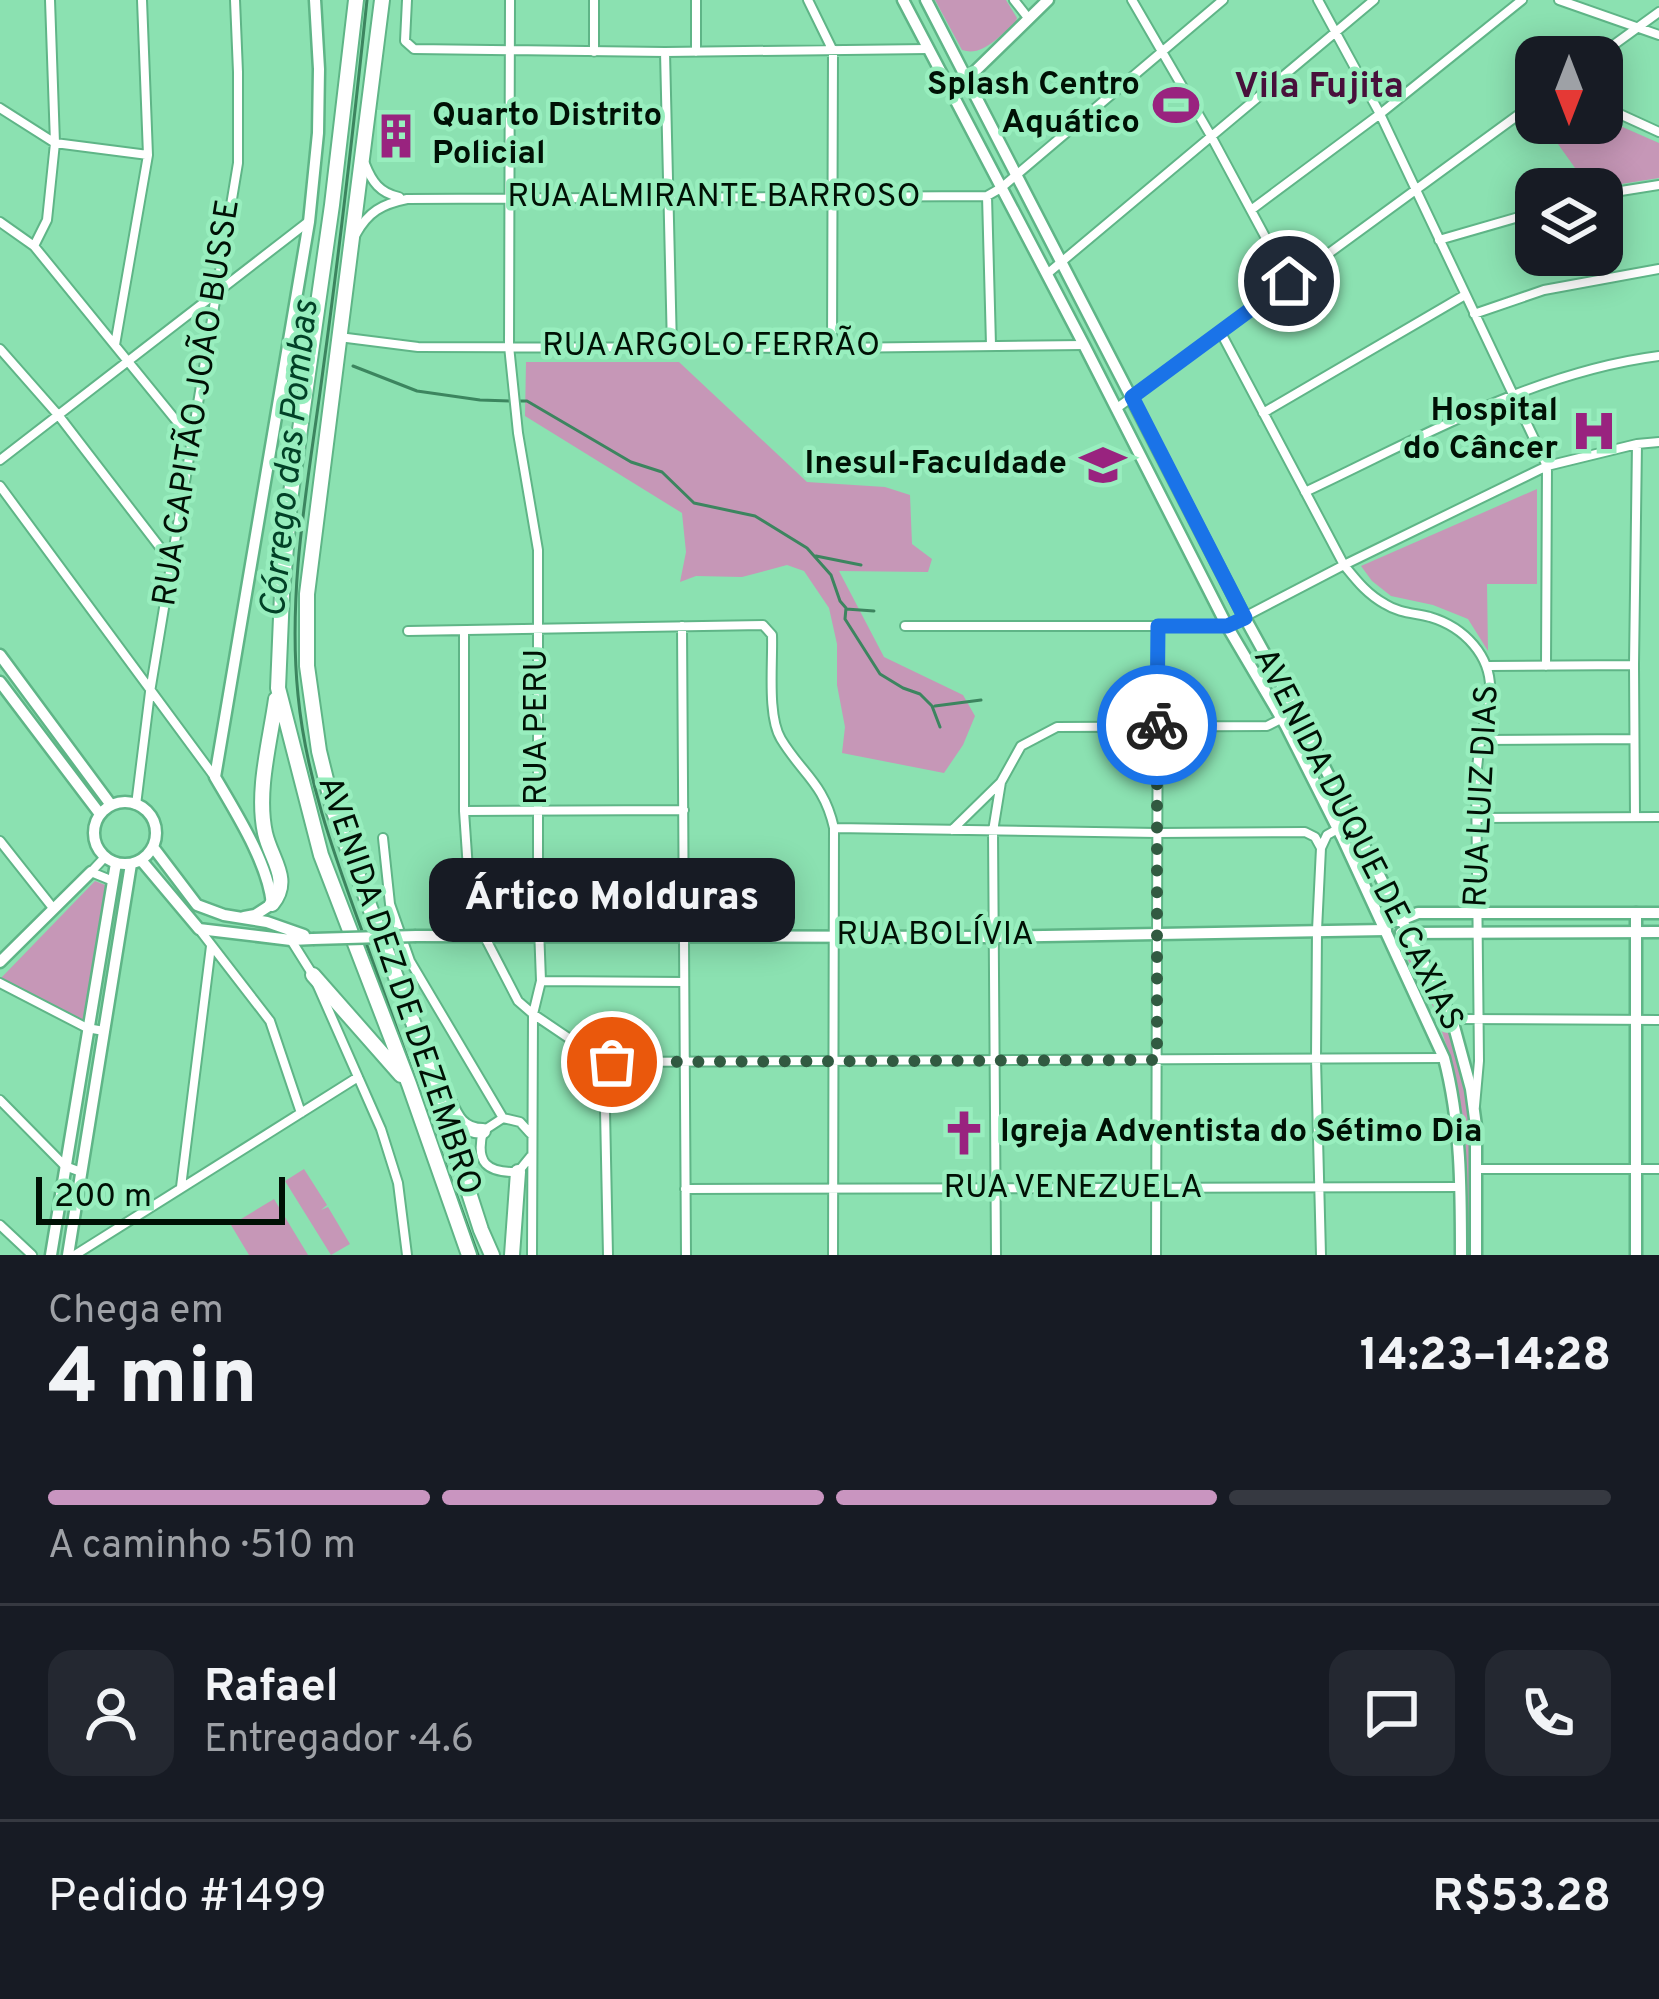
<!DOCTYPE html>
<html lang="pt">
<meta charset="utf-8">
<style>
body{margin:0;font-family:Overpass,sans-serif;background:#242831;color:#f1f3f6;height:100vh;display:flex;flex-direction:column;font-size:45px;white-space:nowrap}
*{box-sizing:border-box;margin:0}
p{font-size:39px;color:#9ea1a6}
.icon{flex:none;width:66px;height:66px;fill:none;stroke:currentColor;stroke-width:2;stroke-linecap:round;stroke-linejoin:round}
.map{position:relative;height:1255px;overflow:hidden}
.panel{display:flex;flex-direction:column;background:#171b24;flex:1}
.panel>*{flex:none}
.needle{width:78px;rotate:180deg}
.controls{position:absolute;left:1515px;top:36px;display:grid;gap:24px}
.controls a{display:grid;place-items:center;width:108px;height:108px;border-radius:24px;background:#171b24;box-shadow:0 6px 30px #0003;font-size:60px}
.scale{position:absolute;left:36px;bottom:30px;width:249px;box-sizing:border-box;padding-left:12px;border:6px solid #001105;border-top:0;font-size:33px;line-height:42px;white-space:nowrap;color:#001105;-webkit-text-stroke:9px #98eebe;paint-order:stroke}
.pin{position:absolute;display:grid;place-items:center;width:102px;height:102px;color:#fff;margin:-51px;border:6px solid #fff;border-radius:50%;box-shadow:0 3px 12px #0007}
.courier{position:absolute;display:grid;place-items:center;width:120px;height:120px;margin:-60px;border:9px solid #1a73e8;border-radius:50%;background:#fff;color:#222;box-shadow:0 3px 15px #0007}
.bubble{position:absolute;height:84px;border-radius:24px;background:#171b24;box-shadow:0 6px 30px #0003;font-size:39px;font-weight:800;line-height:84px;text-align:center}
.headline em{font-style:normal;font-weight:800}
.headline div{display:flex;flex-direction:column-reverse}
.headline{display:flex;align-items:center;justify-content:space-between;height:204px;padding:0 48px}
h1{font-size:78px;font-weight:800;line-height:90px}
.bar{display:grid;grid-template-columns:repeat(4,1fr);gap:18px 12px;align-content:center;height:144px;padding:0 48px}
.bar i{height:15px;border-radius:9px;background:#363941}
.bar .active{background:#c995c0}
.bar p{grid-column:span 4}
.line{display:flex;align-items:center;gap:30px;padding:0 48px;border-top:3px solid #363941}
.line div{flex:1}
.round{display:grid;place-items:center;flex:none;width:126px;height:126px;border-radius:24px;background:#242831}
.map>svg:first-child{display:block}
.green{fill:#c697b7}
.lines{fill:none;stroke-linecap:round;stroke-linejoin:round}
.stream{stroke:#3c855f;stroke-width:3}
.minor-casing{stroke:#5fb587;stroke-width:12}
.tertiary-casing{stroke:#5fb587;stroke-width:15}
.secondary-casing{stroke:#5fb587;stroke-width:15}
.trunk-casing{stroke:#5fb587;stroke-width:18}
.minor{stroke:#fff;stroke-width:8}
.tertiary{stroke:#fff;stroke-width:10}
.secondary{stroke:#fff;stroke-width:10}
.trunk{stroke:#fff;stroke-width:14}
.tertiary-bridge-casing{stroke:#5fb587;stroke-width:15;stroke-linecap:butt}
.tertiary-bridge{stroke:#fff;stroke-width:10}
.done{stroke:#315a41;stroke-width:12;stroke-dasharray:0 21.6}
.route{stroke:#1a73e8;stroke-width:15}
.labels{text-anchor:middle;dominant-baseline:central;stroke-width:9;stroke-linejoin:round;paint-order:stroke}
.poi-label{font-size:33px;font-weight:bold;fill:#001105;stroke:#98eebe;text-anchor:end}
.street-label{font-size:33px;fill:#001105;stroke:#98eebe}
.neighbourhood-label{font-size:36px;font-weight:bold;fill:#48103b;stroke:#98eebe}
.water-label{font-size:36px;font-style:italic;fill:#024127;stroke:#98eebe}
</style>
<div class="map">
<svg width="1659" height="1255" viewBox="0 0 1659 1255">
<rect width="100%" height="100%" fill="#8be1b1"/>
<path class="green" d="M935 0H1006L1017 18 1015 23C999 36 983 57 962 50Z
M1602 118 1659 143V178L1590 189 1543 123H1602Z
M526 362H679L807 482 885 487 910 495 912 544 932 559 928 572 839 571 884 657 963 695 975 716 963 745 944 773 842 753 845 727 837 685V644L829 608 804 571 787 565 742 577 696 576 680 582 686 552 682 513 525 416Z
M1537 489V584H1487L1488 651 1468 619 1433 605 1391 596 1372 581 1361 566Z
M95 881 105 885 86 1022 37 1001 1 978Z
M1394 934 1405 936C1421 967 1441 997 1452 1029 1478 1101 1473 1181 1473 1255H1466V1134L1456 1077 1436 1012Z
M304 1169 327 1205 321 1210 328 1207 350 1244 331 1255 285 1181Z
M274 1199 308 1255H249L231 1225Z"/>
<g class="lines">
<path class="stream" d="M353 366 417 391 480 400 510 401
M520 401H527L631 462 662 472 694 503 755 516 807 548 831 575 840 601 846 608 845 619 880 674 903 688 920 694 932 706 940 727
M816 556 861 565
M846 609 874 611
M935 706 981 700
M362 931C334 854 306 778 298 695 287 586 309 478 323 370 340 247 354 123 367 0
M365 940 478 1255"/>
<g class="minor-casing">
<path id="minor" d="M407 0 405 41 414 49 665 52 928 49
M510 0 509 346 518 433 538 550V901L541 981 533 1014 532 1255
M594 0V52
M808 0 833 51 832 348
M1014 0 1029 19
M1132 0 1211 136 1289 281
M1318 0 1380 114 1547 466 1546 666
M1559 0 1659 35
M665 52 672 348
M696 52V0
M1597 57 1659 12
M1602 106 1659 132
M0 108 55 143 148 155
M365 164C372 182 380 193 399 197
M1602 194 1659 185
M987 196 991 345
M1251 210 1380 114 1522 0
M0 222 34 246 192 440
M356 234C368 212 382 204 407 199L987 196 1001 188 1223 0
M1439 240 1536 212
M34 246 47 220 55 143 50 0
M1047 274 1374 0
M1474 314 1544 290 1659 269
M1220 331 1344 565C1357 581 1367 594 1385 604 1399 613 1414 613 1430 617 1464 627 1492 656 1490 692 1490 708 1484 723 1481 738 1478 751 1478 764 1476 776L1479 1061 1475 1106
M339 337 418 347 832 348 1084 345
M115 345 148 155 142 0
M0 349 59 416 172 563
M1117 408 1536 102
M1263 413 1465 295
M0 460 308 222
M0 486 214 776
M1305 492C1418 439 1533 372 1659 356
M682 626 686 1255
M905 626H1227L1344 565 1547 466 1637 444 1659 442
M408 631 763 625 772 635C773 663 767 716 781 739 802 774 824 783 834 828L833 1255
M464 631V811L470 899 476 920 518 1001 533 1014 604 1062 1444 1058
M1488 666 1634 665
M1480 740 1634 739
M136 805 150 692 238 163V72L235 0
M464 811 684 810
M1635 817 1634 665 1637 444
M1477 818 1659 817
M834 828 1157 833 1305 832 1315 837 1321 848
M952 830 1000 783
M383 838 390 904 410 961 503 1118
M0 841 53 908
M105 857 91 872 113 881
M538 901 685 902
M199 929 270 1021 301 1113
M291 940 313 975 381 1129 398 1183 407 1255
M541 981 684 982
M0 983 87 1028 104 1031
M1452 1019 1659 1020
M604 1062 608 1255
M0 1100 65 1166 81 1172
M530 1133 520 1122 503 1118 483 1131C475 1163 487 1173 518 1172L531 1156
M1477 1169H1659
M181 1187 211 946
M685 1189 1461 1187
M0 1225 32 1255
M75 1255 358 1077
M996 1255 993 831 1001 782 1021 746 1057 727 1267 726 1277 721 1281 716
M1156 1255 1158 626
M1321 1255 1316 1059 1317 930 1321 848 1327 835 1352 821"/>
</g>
<g class="tertiary-casing">
<path id="tertiary" d="M967 79 1048 0
M0 655 111 805
M0 682 100 814
M94 833a31 31 0 1 1 62 0a31 31 0 1 1-62 0Z
M153 847 197 905 224 915 267 922 304 935
M141 860 199 929 291 940 313 939
M244 917 255 915 272 904C268 863 236 813 215 777L309 222 318 133 319 69 315 0
M416 936 994 937 1386 930
M0 962 91 872
M51 1255 116 863
M68 1255 131 864
M1636 1255V913"/>
</g>
<g class="secondary-casing">
<path id="secondary" d="M903 0 1084 345 1227 626 1286 726 1342 837 1444 1058C1461 1122 1461 1189 1461 1255
M926 0 1245 618 1294 707 1452 1019 1471 1089 1476 1126V1255
M1398 921 1418 913H1659
M1401 933 1659 932"/>
</g>
<g class="trunk-casing">
<path id="trunk" d="M356 0 332 205 290 500 282 594 278 688 321 855 409 1084 469 1255
M382 0 307 594V666L319 751 334 812 420 1041 481 1230 492 1255
M272 904C292 879 271 860 265 833 256 791 270 742 276 699
M313 975 401 1075
M444 1092C454 1112 458 1131 483 1131
M512 1255 518 1172"/>
</g>
<use href="#minor" class="minor"/>
<use href="#tertiary" class="tertiary"/>
<use href="#secondary" class="secondary"/>
<use href="#trunk" class="trunk"/>
<g class="tertiary-bridge-casing">
<path id="tertiary-bridge" d="M313 939 416 936"/>
</g>
<use href="#tertiary-bridge" class="tertiary-bridge"/>
</g>
<g class="lines">
<path class="done" d="M612 1062 1157 1060V725"/>
<path class="route" d="M1157 725 1158 626H1227L1245 618 1132 397 1289 281"/>
</g>
<defs>
<g id="stadium-bare" transform="scale(3.6)"><path d="M0-5a6.5 5 0 1 0 0 10a6.5 5 0 1 0 0-10ZM-3.5-1.8h7v3.6h-7Z" fill="#99237f" stroke="#98eebe" stroke-width="2.5" paint-order="stroke"/></g>
<g id="building-bare" transform="scale(3.6)"><path d="M-4-6H4V6H1V3H-1V6H-4ZM-2.5-4.3h1.7v1.8h-1.7ZM.8-4.3h1.7v1.8H.8ZM-2.5-1h1.7V.8h-1.7ZM.8-1h1.7V.8H.8Z" fill="#99237f" stroke="#98eebe" stroke-width="2.5" paint-order="stroke"/></g>
<g id="hospital-bare" transform="scale(3.6)"><path d="M-5-5h3v3.5h4V-5h3V5h-3V1.5h-4V5h-3Z" fill="#99237f" stroke="#98eebe" stroke-width="2.5" paint-order="stroke"/></g>
<g id="university-bare" transform="scale(3.6)"><path d="M0-5L7-2L0 1L-7-2ZM-4 1L0 2.5L4 1V4Q0 6-4 4Z" fill="#99237f" stroke="#98eebe" stroke-width="2.5" paint-order="stroke"/></g>
<g id="church-bare" transform="scale(3.6)"><path d="M-1.2-6h2.4v3.5h3.3v2.4h-3.3V6h-2.4V-.1h-3.3v-2.4h3.3Z" fill="#99237f" stroke="#98eebe" stroke-width="2.5" paint-order="stroke"/></g>
</defs>
<g fill-rule="evenodd">
<use href="#stadium-bare" x="1176" y="105"/>
<use href="#building-bare" x="396" y="136"/>
<use href="#hospital-bare" x="1594" y="431"/>
<use href="#university-bare" x="1103" y="465"/>
<use href="#church-bare" x="964" y="1133"/>
</g>
<g class="labels">
<g class="poi-label">
<text x="1140" y="86">Splash Centro<tspan x="1140" dy="38">Aquático</tspan></text>
<text x="432" y="117" text-anchor="start">Quarto Distrito<tspan x="432" dy="38">Policial</tspan></text>
<text x="1558" y="412">Hospital<tspan x="1558" dy="38">do Câncer</tspan></text>
<text x="1067" y="465">Inesul-Faculdade</text>
<text x="1000" y="1133" text-anchor="start">Igreja Adventista do Sétimo Dia</text>
</g>
<g class="street-label">
<text x="714" y="198">RUA ALMIRANTE BARROSO</text>
<text x="711" y="347">RUA ARGOLO FERRÃO</text>
<text transform="translate(198 403) rotate(-81)">RUA CAPITÃO JOÃO BUSSE</text>
<text transform="translate(538 727) rotate(-90)">RUA PERU</text>
<text transform="translate(1483 796) rotate(-87)">RUA LUIZ DIAS</text>
<text transform="translate(1357 840) rotate(63)">AVENIDA DUQUE DE CAXIAS</text>
<text x="935" y="936">RUA BOLÍVIA</text>
<text transform="translate(398 986) rotate(71)">AVENIDA DEZ DE DEZEMBRO</text>
<text x="1073" y="1189">RUA VENEZUELA</text>
</g>
<g class="neighbourhood-label">
<text x="1319" y="88">Vila Fujita</text>
</g>
<g class="water-label">
<text transform="translate(291 459) rotate(-84)">Córrego das Pombas</text>
</g>
</g>
</svg>
<div class="controls">
<a><svg class="needle" viewBox="-14 -14 28 28"><path d="M0-13l5 13h-10z" fill="#e53935"/><path d="M0 13l5-13h-10z" fill="#9ea1a6"/></svg></a>
<a><svg class="icon" aria-label="layers" viewBox="0 0 24 24"><path d="M12 4l9 5-9 5-9-5zM3 14l9 5 9-5"/></svg></a>
</div>
<div class="scale">200 m</div>
<div class="pin" style="left:612px;top:1062px;background:#ea580c"><svg class="icon" aria-label="bag" viewBox="0 0 24 24"><path d="M5 8h14l-1 12H6zM9 8a3 3 0 0 1 6 0"/></svg></div>
<div class="pin" style="left:1289px;top:281px;background:#1f2937"><svg class="icon" aria-label="home" viewBox="0 0 24 24"><path d="M3 11l9-7 9 7M6 9v11h12V9"/></svg></div>
<div class="courier" style="left:1157px;top:725px"><svg class="icon" aria-label="bike" viewBox="0 0 24 24"><circle cx="6" cy="16" r="4"/><circle cx="18" cy="16" r="4"/><path d="M6 16l4-8h5l3 8M10 8l3 8H6M13 5h3"/></svg></div>
<div class="bubble" style="left:429px;top:858px;width:366px">Ártico Molduras</div>
</div>
<section class="panel">
<div class="headline"><div><h1>4 min</h1><p>Chega em</p></div><em>14:23–14:28</em></div>
<div class="bar"><i class="active"></i><i class="active"></i><i class="active"></i><i></i><p>A caminho · 510 m</p></div>
<div class="line" style="height:216px"><a class="round"><svg class="icon" aria-label="person" viewBox="0 0 24 24"><circle cx="12" cy="8" r="4"/><path d="M4 21q1-7 8-7t8 7"/></svg></a><div><b>Rafael</b><p>Entregador · 4.6</p></div><a class="round"><svg class="icon" aria-label="chat" viewBox="0 0 24 24"><path d="M4 5h16v11H9l-5 4z"/></svg></a><a class="round"><svg class="icon" aria-label="phone" viewBox="0 0 24 24"><path d="M5 4h4l2 5-3 2q2 4 5 5l2-3 5 2v4C11 20 4 13 5 4z"/></svg></a></div>
<div class="line" style="height:156px"><div>Pedido #1499</div><b>R$53.28</b></div>
</section>
